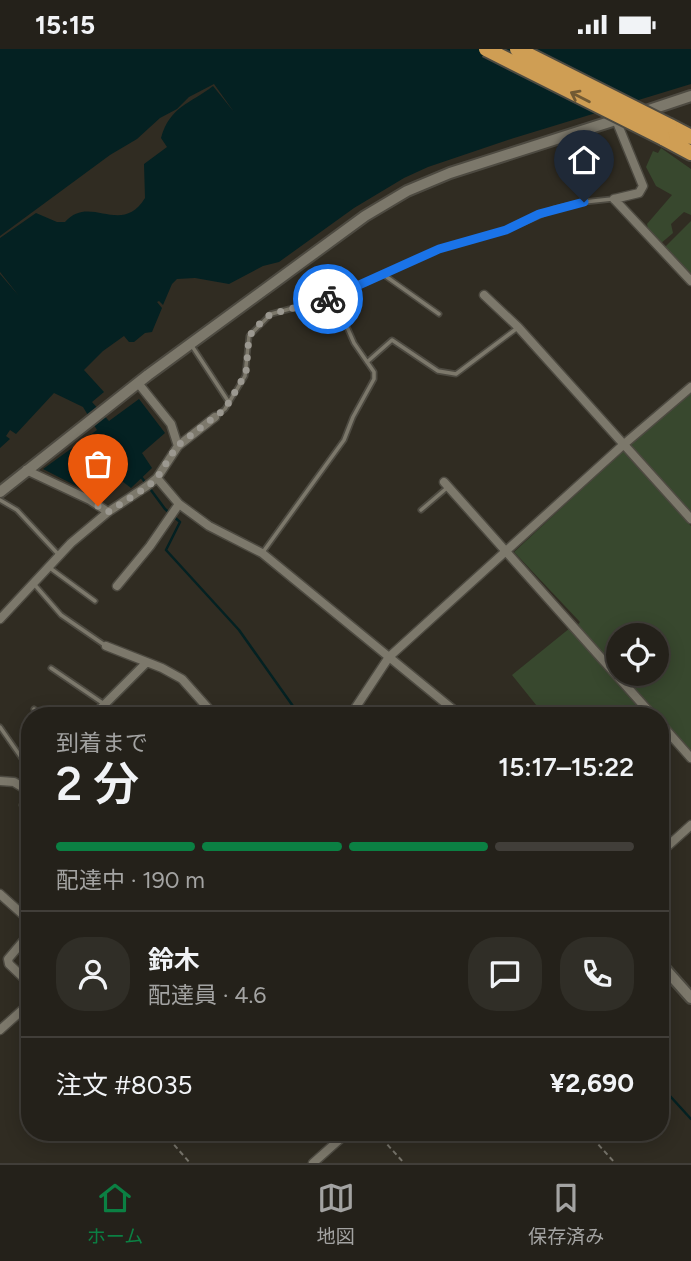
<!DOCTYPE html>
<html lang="ja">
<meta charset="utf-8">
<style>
body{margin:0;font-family:Figtree,"Noto Sans JP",sans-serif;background:#302e27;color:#f1f3f6;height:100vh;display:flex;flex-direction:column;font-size:26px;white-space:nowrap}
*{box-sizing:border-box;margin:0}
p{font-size:23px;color:#a3a3a2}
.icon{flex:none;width:38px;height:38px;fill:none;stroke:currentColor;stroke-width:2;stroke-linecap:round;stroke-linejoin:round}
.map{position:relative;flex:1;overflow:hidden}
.drawer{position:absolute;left:21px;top:658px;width:648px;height:434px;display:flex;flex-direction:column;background:#24211a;border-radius:28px;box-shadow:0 4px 18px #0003,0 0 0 2px #413e39}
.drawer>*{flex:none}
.controls{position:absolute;left:606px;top:574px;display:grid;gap:14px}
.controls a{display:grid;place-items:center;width:63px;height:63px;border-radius:50%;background:#24211a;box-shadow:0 4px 18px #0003,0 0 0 2px #413e39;font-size:35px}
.pin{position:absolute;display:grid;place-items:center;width:60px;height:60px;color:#fff;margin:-72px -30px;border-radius:50% 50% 50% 0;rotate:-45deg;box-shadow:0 0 7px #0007}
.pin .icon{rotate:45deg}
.courier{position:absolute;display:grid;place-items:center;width:70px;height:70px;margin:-35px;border:5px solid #1a73e8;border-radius:50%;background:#fff;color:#222;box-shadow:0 2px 9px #0007}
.overview em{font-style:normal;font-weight:600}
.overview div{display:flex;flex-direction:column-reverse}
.overview{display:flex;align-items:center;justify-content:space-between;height:119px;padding:0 35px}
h1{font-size:46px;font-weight:600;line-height:52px}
.bar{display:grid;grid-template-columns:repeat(4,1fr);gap:10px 7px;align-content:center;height:84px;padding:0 35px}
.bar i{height:9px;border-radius:5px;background:#413e39}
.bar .current{background:#0b8043}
.bar p{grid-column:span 4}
.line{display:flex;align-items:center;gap:18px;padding:0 35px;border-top:2px solid #413e39}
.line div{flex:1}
.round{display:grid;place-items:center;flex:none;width:74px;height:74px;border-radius:28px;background:#302e27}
.status{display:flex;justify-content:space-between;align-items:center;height:49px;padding:0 35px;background:#24211a;direction:ltr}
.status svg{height:19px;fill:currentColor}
.dock{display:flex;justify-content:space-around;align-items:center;height:98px;border-top:2px solid #413e39;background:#24211a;font-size:19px;color:#a3a3a2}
.dock a{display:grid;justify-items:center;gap:4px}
.dock .current{color:#0b8043}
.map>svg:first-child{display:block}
.green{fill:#38482e}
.water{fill:#042122}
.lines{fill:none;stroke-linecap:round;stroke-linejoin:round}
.stream{stroke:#042122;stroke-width:2.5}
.lane-casing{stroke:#4d4a41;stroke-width:7}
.street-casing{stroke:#4d4a41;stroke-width:11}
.secondary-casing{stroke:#4d4a41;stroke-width:14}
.highway-casing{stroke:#4d4a41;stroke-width:18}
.path{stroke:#77746b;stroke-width:2;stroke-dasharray:5 3.5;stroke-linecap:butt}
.lane{stroke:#7c786b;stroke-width:3.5}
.street{stroke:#7c786b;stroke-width:8}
.secondary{stroke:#7c786b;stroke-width:10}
.highway{stroke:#cf9e54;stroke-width:14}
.highway-bridge-casing{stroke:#4d4a41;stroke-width:18;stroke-linecap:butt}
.highway-bridge{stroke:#cf9e54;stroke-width:14}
.oneway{stroke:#725a33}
.done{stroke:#9b9890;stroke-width:7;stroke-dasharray:0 12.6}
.route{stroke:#1a73e8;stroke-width:9}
</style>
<div class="status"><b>15:15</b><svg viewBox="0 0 49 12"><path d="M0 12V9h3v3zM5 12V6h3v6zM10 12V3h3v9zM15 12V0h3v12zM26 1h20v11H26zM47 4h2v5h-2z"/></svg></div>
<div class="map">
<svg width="691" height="1114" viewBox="0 0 691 1114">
<rect width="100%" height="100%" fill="#302c22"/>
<path class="green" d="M661 99 691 120V166L684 163 671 175 673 184 660 195 649 184 647 175 672 146 656 137 646 118 653 102 658 104Z
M691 172V228L663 200Z
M690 343 691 344V465L628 396Z
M623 402 691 477V702L620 625H656V586H618V623L576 578 580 573 514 503Z
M570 579 643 660 635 667H545L512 626Z"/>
<path class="water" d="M0 0H691V35L514 89 428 118 404 129 354 159 279 213 263 217 229 235 195 229 177 230 172 235 163 256 159 252 157 253 162 259 152 283 145 284 134 293H129L124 287 103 302 84 321 104 343 92 353 109 372 139 350 165 384 142 404 152 419 131 439 118 429 98 448 43 420 97 381 83 358 54 344 16 385 10 381 6 387 10 390 0 399V225L19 247 0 223V189L36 164 57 173H65C90 144 121 188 145 149L144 115 167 98 161 89C170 57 190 55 213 37L234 63 214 35 189 48 177 60 160 69 137 90 110 106 0 187Z"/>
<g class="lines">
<path class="stream" d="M142 429 165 460 180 473 166 501 239 581 300 667
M660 1036 691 1070"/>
<g class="lane-casing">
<path id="lane" d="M384 226 439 265
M192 297 228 352
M367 313 392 291 438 322 456 325 516 280
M215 368 225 360 245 327 249 287 271 265 334 248 439 200 506 181 554 160 584 153 612 150
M0 451 17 461 59 506
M421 461 448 438
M263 503 344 391 353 368 374 330V323L354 294 334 248
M50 519 95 552
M34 535 61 566 106 597
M51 619 104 655
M34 660 43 667
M0 678 23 711 30 717
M22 756 26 742"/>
</g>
<g class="street-casing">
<path id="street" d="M614 150 691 232
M614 150 639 144 643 137 616 71
M484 246 518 278 691 470
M138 334 171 375 178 397
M26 421 90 451 108 463
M157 429 179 455 209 477 262 504 461 667
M444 433 653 667
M117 537 150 497 179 455
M0 570 71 494 108 463 147 437 157 429 178 397 215 368
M106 597 162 619 182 630 215 667
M93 667 146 614
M350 667 389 608 623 396 691 338
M660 674 691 709
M0 732 14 733 27 741 30 737
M660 804 691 776
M0 845 30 872
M30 884 8 910 9 915 30 935
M0 981 30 954
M313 1114 348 1083"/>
</g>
<g class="secondary-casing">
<path id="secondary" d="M640 64 691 47
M0 443 148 326 365 167 407 142 450 124 625 68
M660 914 691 949"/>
</g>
<g class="highway-casing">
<path id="highway" d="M670 77 691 88
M663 89 691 104"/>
</g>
<path class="path" d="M163 1083 190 1114
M376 1083 404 1114
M587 1083 615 1114"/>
<use href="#lane" class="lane"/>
<use href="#street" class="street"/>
<use href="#secondary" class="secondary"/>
<use href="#highway" class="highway"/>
<g class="highway-bridge-casing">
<path id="highway-bridge" d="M486 0 663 89
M517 0 670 77"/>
</g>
<use href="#highway-bridge" class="highway-bridge"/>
</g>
<defs><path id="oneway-shaft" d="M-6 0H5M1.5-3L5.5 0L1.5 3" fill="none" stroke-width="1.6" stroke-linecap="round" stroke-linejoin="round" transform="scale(1.75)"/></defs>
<use class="oneway" href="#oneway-shaft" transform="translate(580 48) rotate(-153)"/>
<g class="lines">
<path class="done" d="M98 457 108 463 147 438 157 429 177 397 225 360 246 324 249 287 262 272 271 265 328 250"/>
<path class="route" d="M328 250 439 200 506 181 539 165 584 153"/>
</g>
</svg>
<div class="controls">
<a><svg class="icon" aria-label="locate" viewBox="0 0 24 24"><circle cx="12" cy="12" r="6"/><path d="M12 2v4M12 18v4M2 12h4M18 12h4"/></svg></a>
</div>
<div class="pin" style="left:98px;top:457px;background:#ea580c"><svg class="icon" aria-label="bag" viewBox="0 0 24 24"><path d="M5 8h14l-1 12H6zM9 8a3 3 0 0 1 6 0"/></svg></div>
<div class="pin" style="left:584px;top:153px;background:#1f2937"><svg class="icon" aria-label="home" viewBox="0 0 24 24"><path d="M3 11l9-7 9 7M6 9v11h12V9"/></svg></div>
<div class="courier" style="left:328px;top:250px"><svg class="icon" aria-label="bike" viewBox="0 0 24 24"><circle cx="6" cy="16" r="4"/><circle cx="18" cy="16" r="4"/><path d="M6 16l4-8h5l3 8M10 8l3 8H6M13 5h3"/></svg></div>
<section class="drawer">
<div class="overview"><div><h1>2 分</h1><p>到着まで</p></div><em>15:17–15:22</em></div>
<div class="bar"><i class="current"></i><i class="current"></i><i class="current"></i><i></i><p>配達中 · 190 m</p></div>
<div class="line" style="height:126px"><a class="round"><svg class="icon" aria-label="person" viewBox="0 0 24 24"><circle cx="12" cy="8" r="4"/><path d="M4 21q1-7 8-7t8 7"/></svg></a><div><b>鈴木</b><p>配達員 · 4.6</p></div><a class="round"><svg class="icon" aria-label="chat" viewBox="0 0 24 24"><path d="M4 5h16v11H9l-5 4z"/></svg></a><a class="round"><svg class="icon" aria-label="phone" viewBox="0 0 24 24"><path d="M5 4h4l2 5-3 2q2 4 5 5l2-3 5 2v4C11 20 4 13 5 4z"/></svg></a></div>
<div class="line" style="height:91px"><div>注文 #8035</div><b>¥2,690</b></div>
</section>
</div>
<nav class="dock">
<a class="current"><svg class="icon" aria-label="home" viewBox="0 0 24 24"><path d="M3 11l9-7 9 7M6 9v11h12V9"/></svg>ホーム</a>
<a><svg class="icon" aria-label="map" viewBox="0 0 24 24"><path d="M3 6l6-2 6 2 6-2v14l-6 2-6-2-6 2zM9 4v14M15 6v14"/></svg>地図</a>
<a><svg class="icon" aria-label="saved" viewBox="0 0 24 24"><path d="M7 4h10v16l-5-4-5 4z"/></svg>保存済み</a>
</nav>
